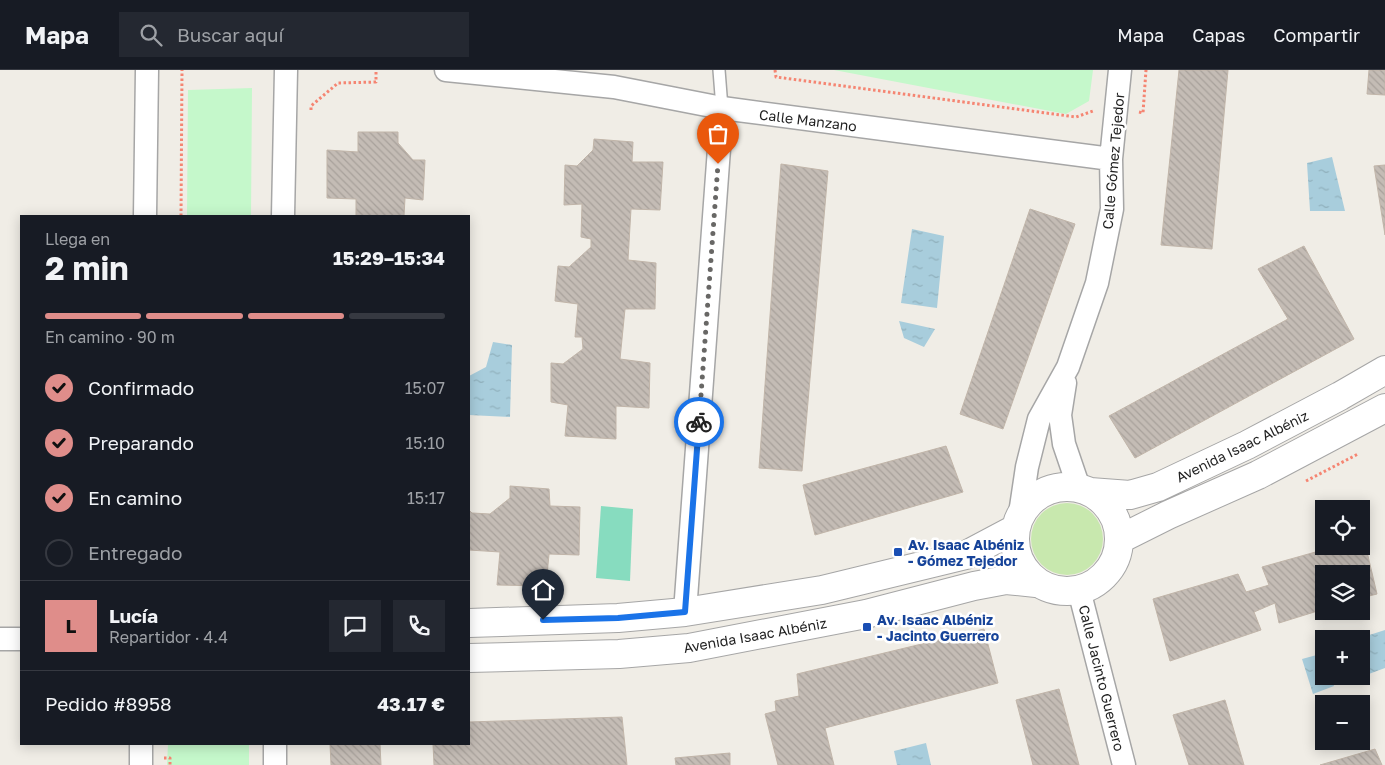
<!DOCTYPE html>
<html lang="es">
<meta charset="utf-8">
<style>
body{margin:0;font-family:"Golos Text",sans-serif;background:#242831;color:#f1f3f6;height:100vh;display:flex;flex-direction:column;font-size:19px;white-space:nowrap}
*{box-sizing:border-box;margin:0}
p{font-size:16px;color:#9ea1a6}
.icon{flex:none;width:28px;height:28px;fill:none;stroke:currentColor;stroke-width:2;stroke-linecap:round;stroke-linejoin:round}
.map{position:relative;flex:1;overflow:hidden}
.panel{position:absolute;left:20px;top:145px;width:450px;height:530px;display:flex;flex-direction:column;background:#171b24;border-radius:0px;box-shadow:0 2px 12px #0003}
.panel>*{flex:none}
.controls{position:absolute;left:1315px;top:430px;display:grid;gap:10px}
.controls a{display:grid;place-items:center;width:55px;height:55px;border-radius:0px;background:#171b24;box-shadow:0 2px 12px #0003;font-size:25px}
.pin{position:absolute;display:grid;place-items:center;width:42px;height:42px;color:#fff;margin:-51px -21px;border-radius:50% 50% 50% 0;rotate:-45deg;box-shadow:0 0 5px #0007}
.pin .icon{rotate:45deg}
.courier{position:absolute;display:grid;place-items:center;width:50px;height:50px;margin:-25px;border:4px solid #1a73e8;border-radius:50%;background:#fff;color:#222;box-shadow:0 1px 6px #0007}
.headline em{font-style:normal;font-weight:700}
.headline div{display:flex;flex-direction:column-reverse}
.headline{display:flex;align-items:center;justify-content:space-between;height:85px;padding:0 25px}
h1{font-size:32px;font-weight:700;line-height:38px}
.bar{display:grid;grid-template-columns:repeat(4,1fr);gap:8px 5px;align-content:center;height:60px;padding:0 25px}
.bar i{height:6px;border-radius:4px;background:#363941}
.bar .active{background:#df8d8a}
.bar p{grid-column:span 4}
.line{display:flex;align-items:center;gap:12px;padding:0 25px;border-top:1px solid #363941}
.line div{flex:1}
.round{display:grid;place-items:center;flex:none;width:52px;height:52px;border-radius:0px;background:#242831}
ol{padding:0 25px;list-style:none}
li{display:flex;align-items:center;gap:15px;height:55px}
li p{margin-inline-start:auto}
li .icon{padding:5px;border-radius:50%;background:#df8d8a;color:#111;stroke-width:4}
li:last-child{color:#9ea1a6}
li i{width:28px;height:28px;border:2px solid #363941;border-radius:50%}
header{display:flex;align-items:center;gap:30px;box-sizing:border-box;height:70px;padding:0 25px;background:#171b24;border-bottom:1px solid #363941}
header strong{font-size:24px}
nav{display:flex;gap:28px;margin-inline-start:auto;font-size:18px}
.search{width:350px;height:45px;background:#242831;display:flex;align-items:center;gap:12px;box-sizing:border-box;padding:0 18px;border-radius:0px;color:#9ea1a6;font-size:19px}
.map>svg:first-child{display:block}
.grass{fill:#c8e8ae}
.park{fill:#c5f8cb}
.pitch{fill:#87dcbf}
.water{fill:url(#water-ripples)}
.building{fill:url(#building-back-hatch);stroke:#c1b5a9}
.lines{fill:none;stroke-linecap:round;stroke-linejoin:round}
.service-casing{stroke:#a6a6a6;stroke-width:14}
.minor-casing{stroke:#a6a6a6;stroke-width:25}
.tertiary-casing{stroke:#a6a6a6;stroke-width:30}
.path{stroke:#f58572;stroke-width:3;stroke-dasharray:2.5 2.5;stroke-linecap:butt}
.service{stroke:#fff;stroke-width:11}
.minor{stroke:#fff;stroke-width:22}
.tertiary{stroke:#fff;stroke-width:28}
.done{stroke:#686765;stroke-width:5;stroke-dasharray:0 9}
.route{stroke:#1a73e8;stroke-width:6}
.transit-dot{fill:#1a4fb4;stroke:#fff;stroke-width:2}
.labels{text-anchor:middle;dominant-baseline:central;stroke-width:5;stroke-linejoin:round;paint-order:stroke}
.street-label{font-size:14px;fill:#1f1f1f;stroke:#fff}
.transit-label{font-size:14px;font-weight:bold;fill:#164399;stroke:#fff;text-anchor:start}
</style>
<header>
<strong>Mapa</strong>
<div class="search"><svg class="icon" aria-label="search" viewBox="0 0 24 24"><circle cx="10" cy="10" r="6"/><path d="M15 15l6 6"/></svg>Buscar aquí</div>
<nav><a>Mapa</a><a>Capas</a><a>Compartir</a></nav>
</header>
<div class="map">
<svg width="1385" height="695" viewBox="0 0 1385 695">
<defs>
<pattern id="water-ripples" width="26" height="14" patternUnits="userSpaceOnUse" patternTransform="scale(1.25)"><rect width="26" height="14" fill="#a8cddc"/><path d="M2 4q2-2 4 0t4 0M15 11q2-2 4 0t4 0" fill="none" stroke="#90b0bc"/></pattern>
<pattern id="building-back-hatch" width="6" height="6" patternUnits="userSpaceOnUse" patternTransform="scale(1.25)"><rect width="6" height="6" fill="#c4bcb5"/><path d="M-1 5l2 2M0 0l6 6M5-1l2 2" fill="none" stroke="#a8a19b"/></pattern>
</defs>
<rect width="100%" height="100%" fill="#f0ede6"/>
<path class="grass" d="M1031 469a36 36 0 1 1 72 0a36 36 0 1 1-72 0Z"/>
<path class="park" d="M834 0H1093L1089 31 1066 44Z
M252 18 251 146H187L188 20Z
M168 674H249V695H167Z"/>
<path class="pitch" d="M601 436 633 439 630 511 596 508Z"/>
<path class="water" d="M1332 87 1345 141H1310L1307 93Z
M912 159 944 166 937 238 901 233Z
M899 251 935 259 924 277 904 268Z
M493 272 512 275 510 347 469 345V306L486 297Z
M1385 560V598L1350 611 1348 606H1361V569H1357Z
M1324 583V606H1331L1334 616 1313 624 1302 589Z
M926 673 931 695H897L894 681Z"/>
<path class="building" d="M1179 0H1228L1212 179 1161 175Z
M1369 0H1385V25L1367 24Z
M358 62H398V73L413 90H425L423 130 405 128 404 146H356V129L327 128V80L358 82Z
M594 69 633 72 632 92H663L660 140 631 139 628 190 656 193 655 239H625L620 289 650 293 649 338 616 336V369L565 366 568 335 551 332V293L563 294 583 279 582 267H575L578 234 555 231 558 196 569 197 591 177V169L581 167 582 134 564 135 565 95 577 96 593 80Z
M781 94 828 101 802 401 759 398Z
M1385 95V165L1374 96Z
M1030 139 1075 154 1003 359 960 344Z
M1304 176 1354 269 1135 388 1109 346 1288 249 1258 199Z
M946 376 963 422 815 465 803 415Z
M510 416 549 419 550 436 580 437 579 485 549 484 546 516 497 515 500 482 469 480V440L472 443 490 444 510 428Z
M1364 469 1377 524 1361 528V504H1324V539L1279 553 1275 533 1254 542 1261 560 1170 591 1153 529 1238 504 1246 522 1269 515 1262 497 1337 476H1361V470Z
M984 559 998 613 825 658 834 695H778L765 644 776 641 775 631 799 626 797 604Z
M1059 619 1079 695H1033L1016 630Z
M1225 630 1244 695H1189L1173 645Z
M622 647 627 695H434L433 674H469V652Z
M330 674H380L381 695H331Z
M1375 679 1382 695H1320Z
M730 683V695H676L675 688Z"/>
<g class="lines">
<g class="service-casing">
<path id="service" d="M719 0 722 38"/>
</g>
<g class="minor-casing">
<path id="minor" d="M446 0 614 17 722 38 1111 89
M145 146 147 0
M283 146 286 0
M1065 313 1060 345 1064 374 1079 418
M1020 444 1027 397 1039 349 1068 297 1097 213 1112 139 1111 89 1120 0
M1079 520 1124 695
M685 542 722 38
M0 569H21
M275 674V695
M141 695V674"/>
</g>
<g class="tertiary-casing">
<path id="tertiary" d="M1015 469a52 52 0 1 1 104 0a52 52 0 1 1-104 0Z
M1090 422 1130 425 1158 417 1247 375 1340 326 1385 300
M1120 469 1168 445 1258 405 1385 338
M469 553 618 548 685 542 822 520 966 485 1015 459
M469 588 619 584 689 578 866 544 974 516 1006 510 1036 513"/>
</g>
<path class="path" d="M775 0 776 7 1076 47 1093 41
M311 40V36L338 13 376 12V0
M1139 42 1143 43 1146 0
M181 146 182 0
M1306 411 1358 384
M164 688H170V695"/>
<use href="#service" class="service"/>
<use href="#minor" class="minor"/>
<use href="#tertiary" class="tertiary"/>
</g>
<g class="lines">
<path class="done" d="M699 352 718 94"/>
<path class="route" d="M543 550 618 548 685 542 699 352"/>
</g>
<g class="transit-dot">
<rect x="893" y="477" width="10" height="10" rx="2.5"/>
<rect x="862" y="552" width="10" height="10" rx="2.5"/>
</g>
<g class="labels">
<g class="street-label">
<text transform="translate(808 50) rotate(7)">Calle Manzano</text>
<text transform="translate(1113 91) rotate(-85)">Calle Gómez Tejedor</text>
<text transform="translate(1242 376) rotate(-26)">Avenida Isaac Albéniz</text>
<text transform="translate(755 565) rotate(-10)">Avenida Isaac Albéniz</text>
<text transform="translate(1102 608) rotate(76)">Calle Jacinto Guerrero</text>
</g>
<g class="transit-label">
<text x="908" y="474">Av. Isaac Albéniz<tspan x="908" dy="16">- Gómez Tejedor</tspan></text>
<text x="877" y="549">Av. Isaac Albéniz<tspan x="877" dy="16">- Jacinto Guerrero</tspan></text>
</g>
</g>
</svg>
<div class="controls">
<a><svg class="icon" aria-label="locate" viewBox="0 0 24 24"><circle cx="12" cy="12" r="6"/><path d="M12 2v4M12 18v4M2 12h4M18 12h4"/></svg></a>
<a><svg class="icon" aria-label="layers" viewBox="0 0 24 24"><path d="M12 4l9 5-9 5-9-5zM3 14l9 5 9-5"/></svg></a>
<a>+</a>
<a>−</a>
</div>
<div class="pin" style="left:718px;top:94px;background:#ea580c"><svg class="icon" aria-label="bag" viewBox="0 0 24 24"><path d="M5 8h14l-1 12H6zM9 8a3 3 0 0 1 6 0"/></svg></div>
<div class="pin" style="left:543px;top:550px;background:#1f2937"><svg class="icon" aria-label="home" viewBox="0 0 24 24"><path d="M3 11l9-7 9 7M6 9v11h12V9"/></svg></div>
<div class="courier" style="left:699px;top:352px"><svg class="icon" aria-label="bike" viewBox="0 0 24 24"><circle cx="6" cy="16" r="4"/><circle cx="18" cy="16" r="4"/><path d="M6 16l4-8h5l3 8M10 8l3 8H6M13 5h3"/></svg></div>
<section class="panel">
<div class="headline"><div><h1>2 min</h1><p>Llega en</p></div><em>15:29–15:34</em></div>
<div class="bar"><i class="active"></i><i class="active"></i><i class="active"></i><i></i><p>En camino · 90 m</p></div>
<ol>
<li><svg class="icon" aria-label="check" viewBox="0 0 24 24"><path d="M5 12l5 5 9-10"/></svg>Confirmado<p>15:07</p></li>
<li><svg class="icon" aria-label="check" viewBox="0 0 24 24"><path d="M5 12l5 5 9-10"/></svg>Preparando<p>15:10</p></li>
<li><svg class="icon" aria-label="check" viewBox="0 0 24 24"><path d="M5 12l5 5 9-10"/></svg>En camino<p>15:17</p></li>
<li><i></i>Entregado</li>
</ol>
<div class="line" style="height:90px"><b class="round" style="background:#df8d8a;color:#111">L</b><div><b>Lucía</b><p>Repartidor · 4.4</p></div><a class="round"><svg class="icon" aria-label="chat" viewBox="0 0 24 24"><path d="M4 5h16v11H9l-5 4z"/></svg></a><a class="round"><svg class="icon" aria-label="phone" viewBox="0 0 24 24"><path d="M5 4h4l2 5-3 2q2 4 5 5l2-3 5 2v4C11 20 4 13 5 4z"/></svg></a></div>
<div class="line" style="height:65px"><div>Pedido #8958</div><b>43.17 €</b></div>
</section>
</div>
